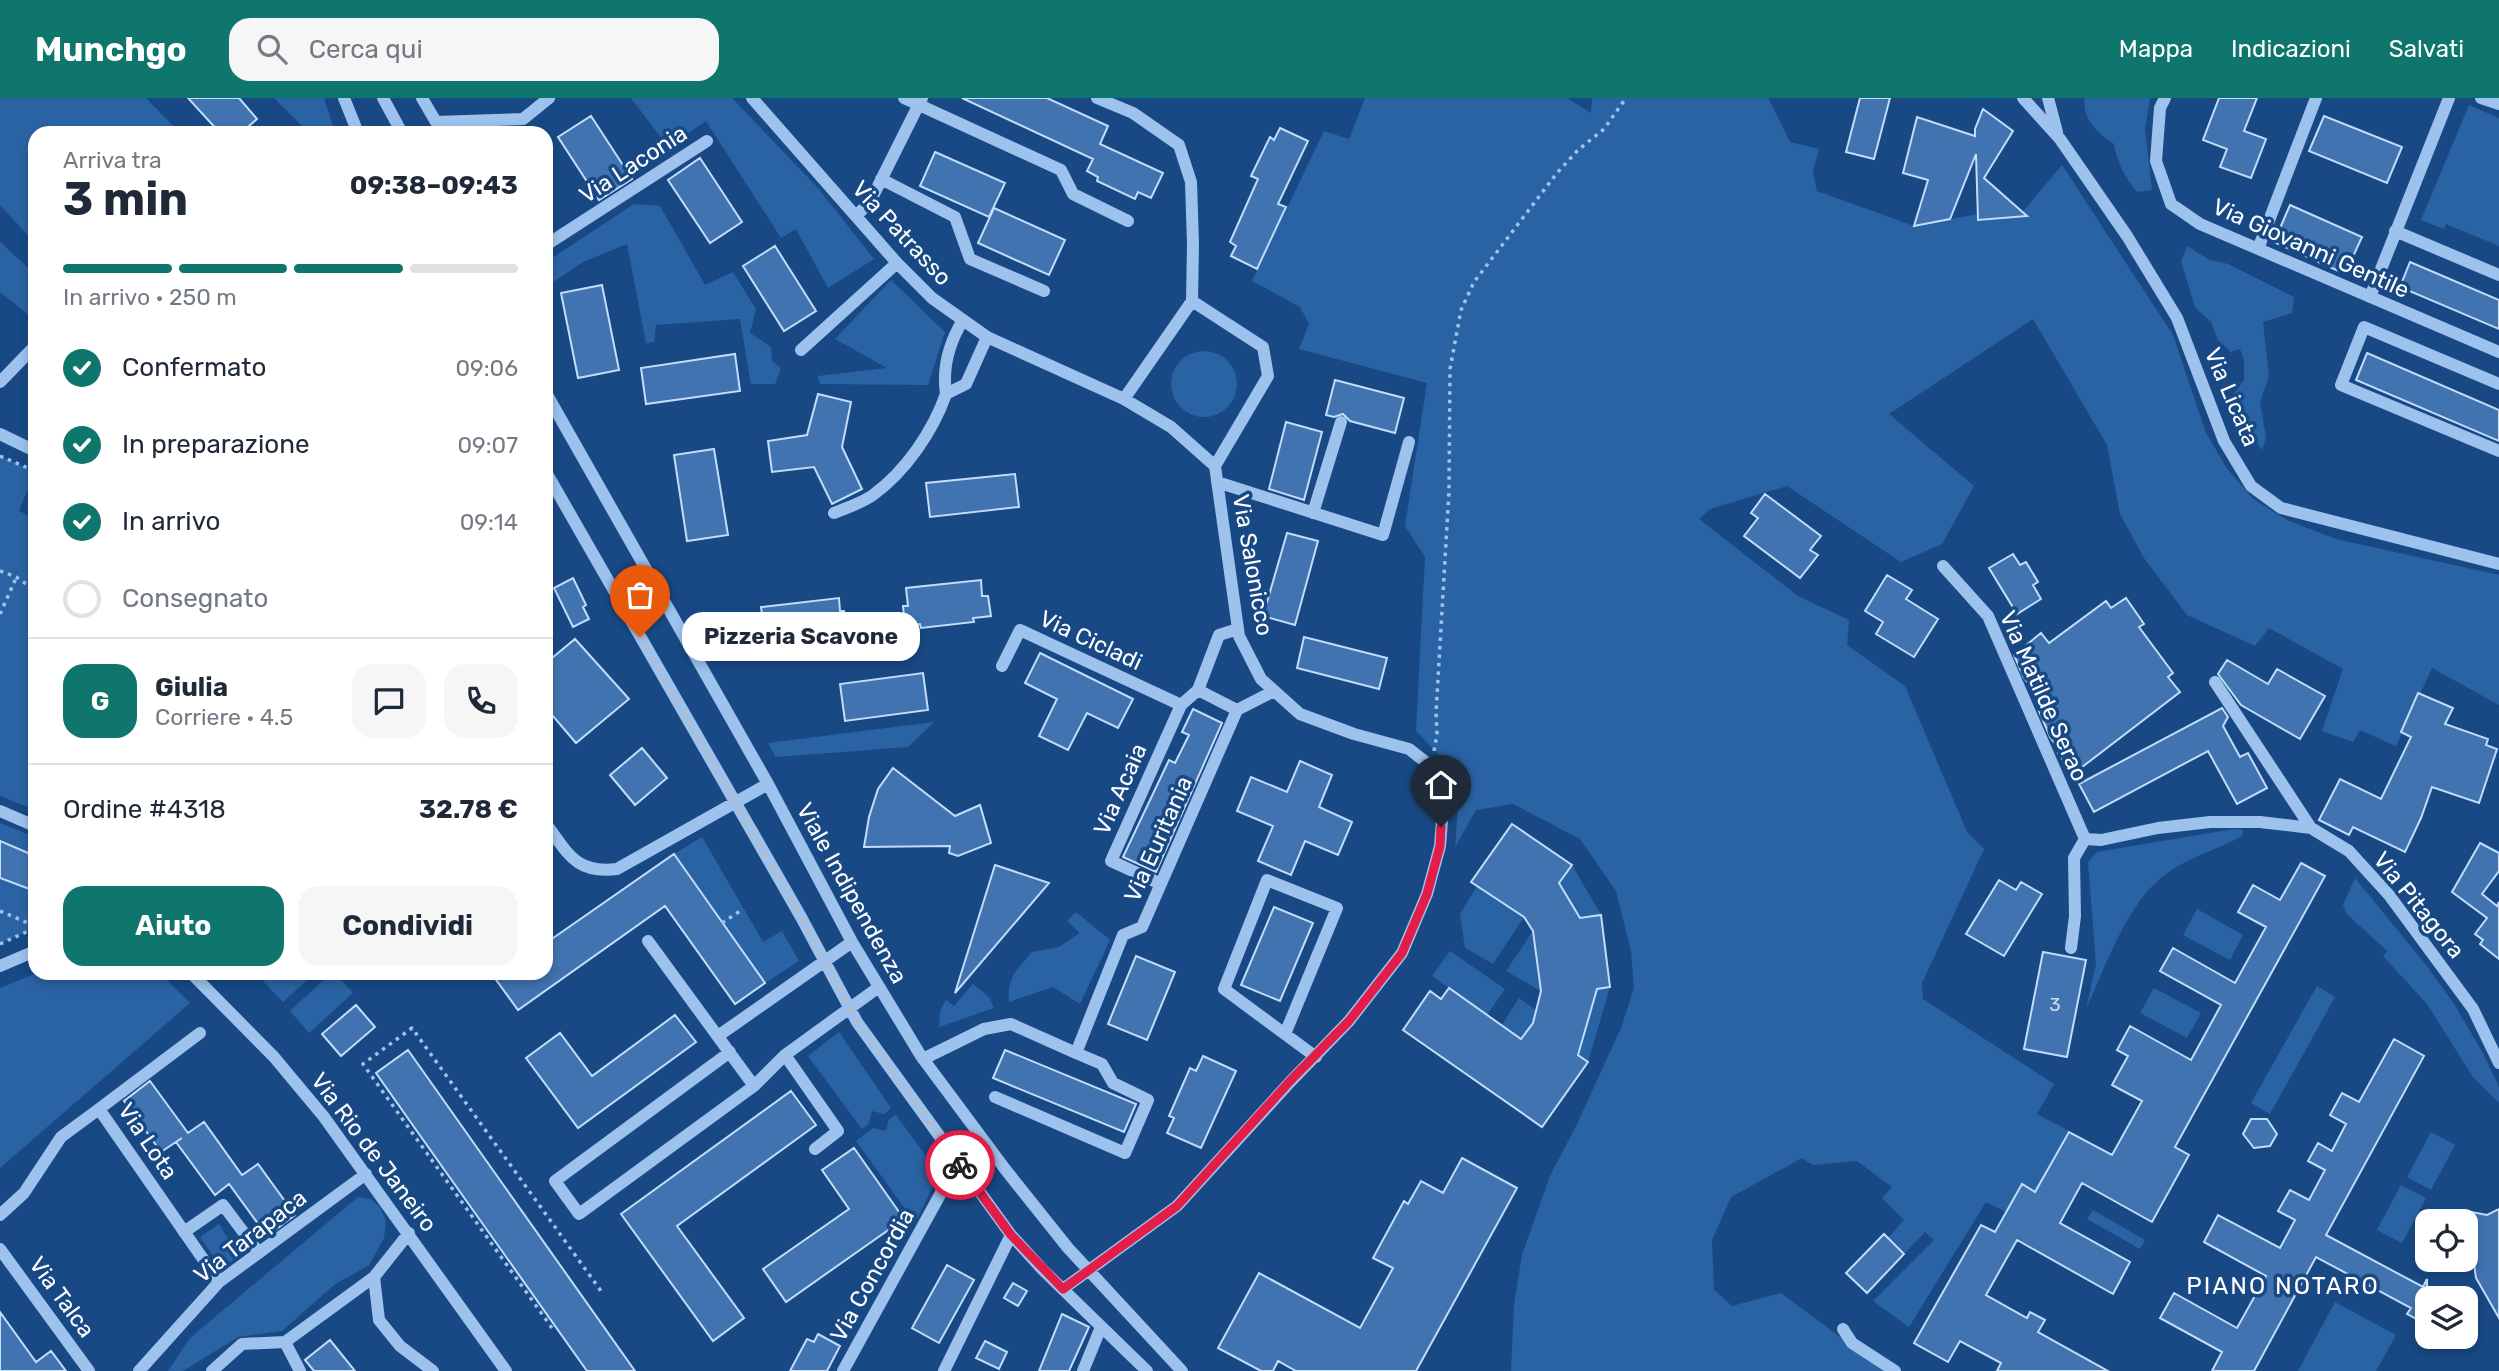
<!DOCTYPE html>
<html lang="it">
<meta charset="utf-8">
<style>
body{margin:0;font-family:Rubik,sans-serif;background:#f6f6f7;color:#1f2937;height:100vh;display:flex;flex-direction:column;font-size:26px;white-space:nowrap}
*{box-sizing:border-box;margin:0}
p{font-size:23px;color:#747a83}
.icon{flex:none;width:38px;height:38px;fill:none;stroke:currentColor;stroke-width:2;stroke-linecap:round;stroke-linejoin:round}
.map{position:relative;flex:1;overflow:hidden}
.panel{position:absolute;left:28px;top:28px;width:525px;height:854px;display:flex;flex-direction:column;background:#fff;border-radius:21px;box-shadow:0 4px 10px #0003}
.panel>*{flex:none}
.fabs{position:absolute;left:2415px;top:1111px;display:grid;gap:14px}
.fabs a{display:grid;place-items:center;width:63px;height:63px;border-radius:14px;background:#fff;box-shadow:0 4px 10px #0003;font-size:35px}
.pin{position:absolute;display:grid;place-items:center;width:60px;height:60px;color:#fff;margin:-72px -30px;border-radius:50% 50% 50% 0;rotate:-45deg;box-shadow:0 0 7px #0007}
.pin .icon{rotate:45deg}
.courier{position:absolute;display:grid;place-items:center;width:70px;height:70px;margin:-35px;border:5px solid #e11d48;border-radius:50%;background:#fff;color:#222;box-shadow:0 2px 9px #0007}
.bubble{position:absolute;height:49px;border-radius:21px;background:#fff;box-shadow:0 4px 10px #0003;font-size:23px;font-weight:700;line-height:49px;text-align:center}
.headline em{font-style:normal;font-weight:700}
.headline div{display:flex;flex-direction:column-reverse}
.headline{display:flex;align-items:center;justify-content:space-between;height:119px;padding:0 35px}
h1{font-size:46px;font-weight:700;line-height:52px}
.bar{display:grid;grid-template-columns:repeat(4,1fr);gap:10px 7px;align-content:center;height:84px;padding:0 35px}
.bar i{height:9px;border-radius:5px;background:#e0e1e3}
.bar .active{background:#0f766e}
.bar p{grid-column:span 4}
.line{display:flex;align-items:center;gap:18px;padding:0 35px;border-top:2px solid #e0e1e3}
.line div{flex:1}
.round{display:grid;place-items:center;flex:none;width:74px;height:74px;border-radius:21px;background:#f6f6f7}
ol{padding:0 35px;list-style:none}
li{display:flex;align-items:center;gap:21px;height:77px}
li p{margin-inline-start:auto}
li .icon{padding:7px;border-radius:50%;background:#0f766e;color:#fff;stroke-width:4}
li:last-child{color:#747a83}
li i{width:38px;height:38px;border:4px solid #e0e1e3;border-radius:50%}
.cta{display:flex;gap:14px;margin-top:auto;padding:14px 35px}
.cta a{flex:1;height:80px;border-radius:21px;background:#0f766e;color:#fff;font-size:28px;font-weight:700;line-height:80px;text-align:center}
.cta a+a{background:#f6f6f7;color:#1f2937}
header{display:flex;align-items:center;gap:42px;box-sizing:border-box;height:98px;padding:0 35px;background:#0f766e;color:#fff}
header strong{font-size:33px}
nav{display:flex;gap:38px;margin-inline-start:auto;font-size:24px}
.search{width:490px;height:63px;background:#f6f6f7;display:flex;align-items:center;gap:18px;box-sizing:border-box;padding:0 24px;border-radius:21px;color:#747a83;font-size:26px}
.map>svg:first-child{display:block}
.green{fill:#2a63a4}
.building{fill:#4073af;stroke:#c3dcf9;stroke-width:2}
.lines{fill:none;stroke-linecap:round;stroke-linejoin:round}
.path{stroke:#9dc2ed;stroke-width:3.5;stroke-dasharray:3.5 5;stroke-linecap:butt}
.minor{stroke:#9dc2ed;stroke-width:12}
.done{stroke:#aebfd4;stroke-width:7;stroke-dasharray:0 12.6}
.route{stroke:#e11d48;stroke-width:9}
.labels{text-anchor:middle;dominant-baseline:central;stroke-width:7;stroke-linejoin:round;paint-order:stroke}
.number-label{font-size:19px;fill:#cfdceb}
.street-label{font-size:23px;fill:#fff;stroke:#184985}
.neighbourhood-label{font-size:24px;letter-spacing:2px;fill:#fff;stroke:#184985}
</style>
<header>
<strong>Munchgo</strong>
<div class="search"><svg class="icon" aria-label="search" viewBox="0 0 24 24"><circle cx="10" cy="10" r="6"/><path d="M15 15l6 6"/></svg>Cerca qui</div>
<nav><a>Mappa</a><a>Indicazioni</a><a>Salvati</a></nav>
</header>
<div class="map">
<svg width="2499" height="1273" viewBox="0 0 2499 1273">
<rect width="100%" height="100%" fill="#184985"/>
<path class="green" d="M0 0H146L180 35H35V145L0 107Z
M274 0H324L335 35H309Z
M631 0H732L818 90 874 161 828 190 796 131 781 140 706 23 668 49Z
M1365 0H1567L1591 15 1592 0H1768L1790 44 1819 51 1813 73 1817 93 1914 128 1978 116 1979 122 2019 118 2062 67 2173 237 2206 335 2226 369 2253 401 2287 422 2336 441 2499 477V607L2432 570 2396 648 2360 632 2353 644 2322 633 2343 571 2269 530 2255 548 2187 517 2144 460 2120 416 2107 347 2033 221 1889 316 1974 388 1942 446 1901 464 1787 388 1710 411 1699 421 1798 498 1849 522 1847 547 1905 588 1967 734 1984 751 1922 885 1923 901 2054 986 2037 1016 2069 1033 2035 1094 2022 1087 2006 1114 1986 1104 1909 1229 1873 1203 1934 1142 1925 1134 1904 1156 1888 1140 1904 1122 1882 1100 1892 1089 1857 1063 1813 1067 1802 1060 1731 1099 1712 1142 1714 1192 1732 1208 1781 1195 1886 1273H1511L1514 1207 1522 1157 1550 1078 1577 1026 1621 930 1634 890 1631 853 1616 793 1580 741 1513 706 1476 712 1455 749 1458 709 1447 665 1416 633 1425 459 1405 428 1427 285 1299 251 1309 226 1300 209 1252 183 1324 33 1349 41Z
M2085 0H2150L2145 31 2152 92 2137 94C2125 79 2117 65 2114 46 2099 36 2081 20 2085 0Z
M2469 7 2499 20V148L2446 126 2444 131 2421 122Z
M634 106 660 108 705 187 733 174 756 211 750 235 771 249 772 263 781 270 775 286H751L740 221 656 227 654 244 646 245 627 146 583 164 546 189V164Z
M0 144 35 176V222L0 194Z
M2187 148 2210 162 2228 166 2294 199 2292 215 2263 224 2269 278 2260 304 2266 340 2262 352 2247 330 2244 312 2233 296 2244 282V262L2240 251 2231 254 2218 242 2211 224 2195 209 2181 163Z
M891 182 945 234 928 287 820 286 818 278 887 270 835 241Z
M1171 286a33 33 0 1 1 66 0a33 33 0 1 1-66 0Z
M0 358 35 373 19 413 35 421V712L0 698Z
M934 624 908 649 776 659 768 645Z
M0 725 35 739V758L0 743Z
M2234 731 2243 732 2242 738C2222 749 2199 756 2178 768 2129 795 2109 862 2086 911L2096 866 2088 764 2097 754Z
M702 739 763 844 782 833 799 863 765 885 674 756Z
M1572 767 1601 817 1580 820 1559 785Z
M0 780 32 792 27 804 35 807V830L0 846Z
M2355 780 2426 867 2454 906 2483 955 2499 989V1005L2473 979 2427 906 2383 858 2387 853 2347 816 2343 807Z
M1477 788 1524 819 1493 866 1465 850 1460 816Z
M2197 811 2243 837 2230 862 2183 837Z
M1076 814 1110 842 1080 906 1053 889 1009 904C1007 879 1016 873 1032 854L1059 849 1080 835 1067 823Z
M1533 833 1541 893 1506 873Z
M1450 853 1505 891 1487 917 1432 878Z
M37 875H160L190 905 0 1070V890Z
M272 875H315L283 904 263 883Z
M331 875H335L353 895 309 935 290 913Z
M973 886 989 899 994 910 939 929 940 913 946 902 954 908Z
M2317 888 2335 899 2270 1016 2251 1005Z
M1610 889 1588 964 1578 957 1597 891Z
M2154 890 2201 915 2187 940 2140 915Z
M1519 900 1536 912 1533 925 1521 941 1502 927Z
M839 934 891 1010 884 1016 872 1013 869 1025 862 1031 808 958Z
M896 1017 939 1076 917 1121 906 1112 856 1043 873 1030 886 1033 889 1021Z
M2431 1034 2455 1047 2431 1092 2407 1079Z
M2401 1087 2426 1100 2402 1145 2377 1132Z
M358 1099 371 1101 380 1109 386 1123 384 1140 369 1167 334 1187 282 1233 238 1239 183 1273H168L190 1240Z
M2093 1112 2145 1142 2140 1151 2087 1121Z
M219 1126 239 1158 221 1170 200 1139Z
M2335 1204 2396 1237 2376 1273H2298Z"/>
<path class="building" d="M188 0H239L257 21 241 35H220Z
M962 0H1047L1108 28 1100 46 1163 75 1151 100 1138 94 1135 101 1097 83 1098 79 1087 73 1093 61Z
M1860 0H1890L1874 61 1846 54Z
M2219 0H2257L2244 33 2266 41 2251 80 2220 69 2227 51 2203 42Z
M1983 11 2013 33 1984 80 2027 118 1978 122 1976 56 1950 121 1914 128 1928 82 1903 75 1917 19 1975 38V31Z
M591 18 632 81 599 102 558 39Z
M2324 18 2402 49 2387 85 2309 53Z
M1280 30 1308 43 1278 106 1286 109 1257 171 1231 158 1236 148 1230 144 1258 81 1251 78 1270 39 1274 42Z
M935 54 1005 85 989 119 920 88Z
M700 60 742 124 710 145 668 82Z
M2290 107 2362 139 2345 176 2274 144Z
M994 110 1065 142 1049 177 978 145Z
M775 148 816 213 784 233 743 168Z
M2410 164 2499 202V231L2400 189Z
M602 187 619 272 578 280 561 195Z
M2367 255 2499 312V343L2356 282Z
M735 256 740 293 646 306 641 270Z
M1335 282 1404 300 1395 335 1350 323 1343 316 1334 319 1326 317Z
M818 296 851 304 842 349 862 391 832 406 814 369 772 374 768 343 807 337Z
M1286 324 1322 334 1304 402 1269 391Z
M714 351 728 437 687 443 674 357Z
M1015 376 1019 409 930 419 926 385Z
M1765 396 1821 438 1810 452 1818 457 1800 480 1744 438 1758 420 1751 415Z
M1287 435 1318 443 1295 527 1263 518Z
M2013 456 2020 467 2026 464 2038 484 2033 487 2041 501 2017 516 1989 470Z
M1887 477 1912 492 1906 501 1938 521 1914 559 1876 536 1883 524 1865 513Z
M573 480 586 507 583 509 589 521 573 529 554 490Z
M981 482 982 498H988L991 518 973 520 974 524 921 530 920 526 905 528 903 508H908L906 490Z
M839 500 840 513H844L847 536 832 538 833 542 779 548 778 544 760 546 758 524 763 523 761 509Z
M2126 500 2144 526 2139 529 2173 575 2168 579 2180 594 2073 676 2058 655 2060 653 2050 639 2039 613 2046 607 2024 580 2014 557 2041 535 2049 545 2106 503 2111 510Z
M1304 539 1387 560 1379 591 1297 570Z
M575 541 629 601 576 645 553 618 546 622V565Z
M1040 555 1133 601 1118 630 1087 615 1068 652 1039 638 1057 601 1025 585Z
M2227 562 2268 586 2277 571 2325 598 2300 641 2241 607 2218 576Z
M923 575 928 612 845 623 840 586Z
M2418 595 2453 610 2445 626 2488 641 2486 647 2497 651 2479 705 2432 689 2421 720 2405 754 2353 729 2349 737 2319 722 2340 681 2381 701 2411 639 2401 634Z
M2222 610 2228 619 2223 628 2240 659 2248 655 2267 690 2237 706 2208 653 2094 714 2079 686Z
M1193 611 1222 625 1156 774 1123 759 1169 662 1175 665 1189 637 1182 634Z
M642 650 667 680 635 707 610 677Z
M1300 663 1332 677 1319 709 1352 724 1338 757 1305 743 1291 777 1258 763 1273 728 1237 713 1251 679 1287 694Z
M893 670 955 718 980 707 991 745 958 758 949 755 950 748 864 749 869 719 878 691Z
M1512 726 1572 767 1559 785 1580 820 1601 817 1610 889 1597 891 1578 957 1588 964 1542 1029 1403 932 1430 893 1441 901 1449 890 1521 941 1533 925 1541 893 1533 833 1524 819 1471 784Z
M0 743 35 758V793L0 780Z
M2480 745 2499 755V773L2482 796 2497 808 2499 804V861L2480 846 2483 842 2475 836 2487 820 2452 794Z
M674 756 765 885 735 906 665 808 518 912 491 875H546V845Z
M2301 765 2325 778 2175 1049 2189 1057 2152 1124 2082 1085 2060 1125 2130 1164 2113 1196 2017 1142 1986 1197 2027 1220 2030 1214 2045 1222 2038 1234 2108 1273H1997L2001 1265 1960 1243 1948 1264 1914 1245 1981 1127 1995 1134 2022 1086 2035 1094 2069 1034 2112 1057 2142 1003 2112 987 2128 958 2117 952 2130 928 2191 962 2221 907 2160 873 2173 850 2235 885 2266 829 2238 814 2253 787 2280 802Z
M995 767 1049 785 955 895Z
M1999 782 2016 792 2021 784 2042 796 2004 858 1966 836Z
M1274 809 1313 825 1280 903 1241 887Z
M2043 854 2086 862 2067 959 2024 951Z
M1136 858 1175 874 1147 942 1108 926Z
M356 907 375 929 341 958 322 936Z
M675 917 696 944 578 1030 526 960 560 935 592 978Z
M2394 941 2424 958 2326 1137 2423 1189 2427 1181V1227L2407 1216 2411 1210 2316 1159 2254 1273H2212L2222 1254 2160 1220 2174 1195 2237 1230 2266 1178 2204 1144 2218 1117 2280 1150 2295 1122 2278 1113 2290 1092 2309 1102 2325 1072 2308 1063 2318 1045 2332 1053 2346 1026 2330 1017 2342 995 2359 1004Z
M408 952 502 1085 635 1273H587L419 1036 376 975Z
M1005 952 1136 1006 1124 1034 993 980Z
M1203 958 1236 973 1201 1050 1167 1035 1174 1020 1169 1018 1190 970 1196 973Z
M150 983 188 1035 204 1024 242 1077 258 1066 295 1117 267 1138 229 1086 215 1097 176 1044 182 1040 161 1054 124 1003Z
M791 993 816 1027 677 1128 744 1220 713 1243 621 1116Z
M2251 1021H2267L2277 1036 2270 1048 2254 1050 2243 1036Z
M854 1050 904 1121 786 1204 763 1171 849 1111 822 1072Z
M1462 1060 1517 1090 1416 1273H1296L1278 1263 1273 1273H1261L1218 1250 1259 1175 1360 1230 1393 1170 1373 1160 1404 1103 1408 1106 1421 1083 1443 1095Z
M2499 1111V1220L2476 1180 2470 1138 2466 1140V1113L2487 1117Z
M1884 1136 1904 1156 1867 1195 1846 1175Z
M947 1167 974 1182 939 1245 912 1230Z
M1013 1185 1027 1193 1018 1208 1004 1200Z
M0 1214 36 1264 51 1253 66 1273H0Z
M1062 1216 1089 1229 1069 1273H1039Z
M818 1236 840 1248 827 1273H790L807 1241 814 1244Z
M330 1242 355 1273H314L305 1262Z
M985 1243 1007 1254 999 1271 976 1260Z"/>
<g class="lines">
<path class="path" d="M0 358 35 373
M0 473 16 479 35 492
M0 516 16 480
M1434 653 1437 636 1436 615 1449 393 1450 271 1461 212 1474 184 1557 75 1578 52 1604 31 1626 0
M0 813 35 828
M722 825 743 811
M0 846 35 830
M552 1230 363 966 412 930 601 1193"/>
<path class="minor" d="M344 0 358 35
M383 0 402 35
M422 0 436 24 523 21 549 0
M752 0 897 165 932 200 987 239 1124 301 1171 329 1215 368 1268 278 1263 249 1192 203 1124 301
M904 0 1061 72 1073 96 1128 123
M1097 0 1133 15 1179 47 1191 84 1193 146 1192 203
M2023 0 2060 41 2127 138 2177 220 2224 343 2251 388 2281 410 2499 466
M2048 0 2057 34
M2165 0 2160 10 2156 63 2171 106 2200 126 2499 254
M2481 0 2499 6
M881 81 955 119 970 161 1044 193
M856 118 870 104 922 0
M2395 133 2499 177
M546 147 707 43
M2258 151 2316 0
M2370 199 2449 0
M963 222C949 245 942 269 946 296L966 286 987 239
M801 252 897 165
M0 284 35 248
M2499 286 2364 229 2341 287 2499 353
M546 295 768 686 852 844 921 958 1005 1071 1068 1150 1182 1273
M0 336 35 353
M546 374 801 819 857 924 1011 1137 1043 1172 1147 1273
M1217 384 1383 437 1409 344
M834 415C846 410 862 405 873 397 906 373 933 333 946 296
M1313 415 1341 324
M1943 468 1988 518 2085 741 2101 742 2158 730 2210 724H2260L2311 730 2349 753 2389 797 2473 911 2499 965
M1002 568 1020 532 1181 607
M2215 584 2311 730
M1237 612 1198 592 1219 537 1238 531
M0 713 35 728
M546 726C568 755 575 776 617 771L768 686
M1161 786 1111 763 1181 607 1198 592
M648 843 754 988
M2071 850 2075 818 2074 760 2085 741
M0 868 35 853
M191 875 274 959 324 1019 506 1273
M200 935 99 1011 219 1184
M1285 936 1337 810 1267 782 1224 891 1316 959
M718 938 852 844
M730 954 555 1083 579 1116 754 988 785 957 879 889
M785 957 838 1033 815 1051
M923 961 984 931 1011 926 1076 955 1123 837 1142 829 1237 612 1274 593
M995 999 1125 1055 1148 1002 1113 985 1102 966 1076 955
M0 1117 24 1095 61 1039 99 1011
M184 1134 223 1107 259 1155
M0 1151 89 1273
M374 1179 379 1222 400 1248 433 1273
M1063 1191 1177 1108 1291 983 1349 923 1402 855 1427 796 1440 748 1443 710 1440 689 1432 669 1409 651 1354 636 1300 616 1261 581 1239 538 1215 368
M1843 1231 1852 1245 1895 1273
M285 1244 300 1273
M139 1273 219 1184 366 1076
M212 1273 242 1246 285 1244 374 1179 409 1135
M843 1273 958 1064
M944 1273 1011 1137
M1083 1273 1101 1229"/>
</g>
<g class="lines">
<path class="done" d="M640 539 801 819 857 924 960 1067"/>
<path class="route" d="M960 1067 1011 1137 1063 1191 1177 1108 1291 982 1349 923 1402 855 1427 796 1440 748 1441 729"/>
</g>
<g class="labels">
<g class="number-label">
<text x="2055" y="906">3</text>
</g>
<g class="street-label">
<text transform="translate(633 66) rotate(-33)">Via Laconia</text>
<text transform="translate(902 135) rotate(47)">Via Patrasso</text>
<text transform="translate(2311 150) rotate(24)">Via Giovanni Gentile</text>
<text transform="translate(2232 299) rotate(67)">Via Licata</text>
<text transform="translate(1253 467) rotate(80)">Via Salonicco</text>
<text transform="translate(1091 542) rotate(25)">Via Cicladi</text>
<text transform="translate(2044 598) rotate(66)">Via Matilde Serao</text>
<text transform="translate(1120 691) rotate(-66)">Via Acaia</text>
<text transform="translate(1158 741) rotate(-66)">Via Euritania</text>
<text transform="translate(852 795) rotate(61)">Viale Indipendenza</text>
<text transform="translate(2419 807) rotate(51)">Via Pitagora</text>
<text transform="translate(148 1043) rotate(56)">Via Lota</text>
<text transform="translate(374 1054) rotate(53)">Via Rio de Janeiro</text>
<text transform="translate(250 1138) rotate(-38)">Via Tarapaca</text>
<text transform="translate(872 1177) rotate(-61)">Via Concordia</text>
<text transform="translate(62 1199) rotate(54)">Via Talca</text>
</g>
<g class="neighbourhood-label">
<text x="2283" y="1188">PIANO NOTARO</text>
</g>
</g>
</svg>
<div class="fabs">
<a><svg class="icon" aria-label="locate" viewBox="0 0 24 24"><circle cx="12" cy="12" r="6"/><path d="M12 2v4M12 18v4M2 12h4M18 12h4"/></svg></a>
<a><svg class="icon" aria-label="layers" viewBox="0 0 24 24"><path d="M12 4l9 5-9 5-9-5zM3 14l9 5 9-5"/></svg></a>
</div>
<div class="pin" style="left:640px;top:539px;background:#ea580c"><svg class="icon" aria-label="bag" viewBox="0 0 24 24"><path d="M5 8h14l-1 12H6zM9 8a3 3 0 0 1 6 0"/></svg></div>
<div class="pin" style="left:1441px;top:729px;background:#1f2937"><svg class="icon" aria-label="home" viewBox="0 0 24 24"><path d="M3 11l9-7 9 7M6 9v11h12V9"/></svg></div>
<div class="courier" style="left:960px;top:1067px"><svg class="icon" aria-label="bike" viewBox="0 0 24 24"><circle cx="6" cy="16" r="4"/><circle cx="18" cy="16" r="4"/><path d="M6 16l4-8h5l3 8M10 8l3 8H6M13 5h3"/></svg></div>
<div class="bubble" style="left:682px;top:514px;width:238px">Pizzeria Scavone</div>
<section class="panel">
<div class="headline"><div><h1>3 min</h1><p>Arriva tra</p></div><em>09:38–09:43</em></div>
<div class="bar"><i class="active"></i><i class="active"></i><i class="active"></i><i></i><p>In arrivo · 250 m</p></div>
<ol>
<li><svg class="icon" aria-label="check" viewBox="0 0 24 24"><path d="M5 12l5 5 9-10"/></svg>Confermato<p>09:06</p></li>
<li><svg class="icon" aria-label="check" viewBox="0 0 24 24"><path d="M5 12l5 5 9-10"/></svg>In preparazione<p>09:07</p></li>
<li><svg class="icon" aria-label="check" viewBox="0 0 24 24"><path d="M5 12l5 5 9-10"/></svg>In arrivo<p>09:14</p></li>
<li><i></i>Consegnato</li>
</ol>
<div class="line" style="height:126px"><b class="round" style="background:#0f766e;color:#fff">G</b><div><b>Giulia</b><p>Corriere · 4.5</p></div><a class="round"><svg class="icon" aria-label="chat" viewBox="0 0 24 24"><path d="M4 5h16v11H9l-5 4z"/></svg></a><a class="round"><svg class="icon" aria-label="phone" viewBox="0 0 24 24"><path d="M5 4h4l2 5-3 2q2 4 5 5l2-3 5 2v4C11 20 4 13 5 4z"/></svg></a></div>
<div class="line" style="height:91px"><div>Ordine #4318</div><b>32.78 €</b></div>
<div class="cta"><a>Aiuto</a><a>Condividi</a></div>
</section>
</div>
